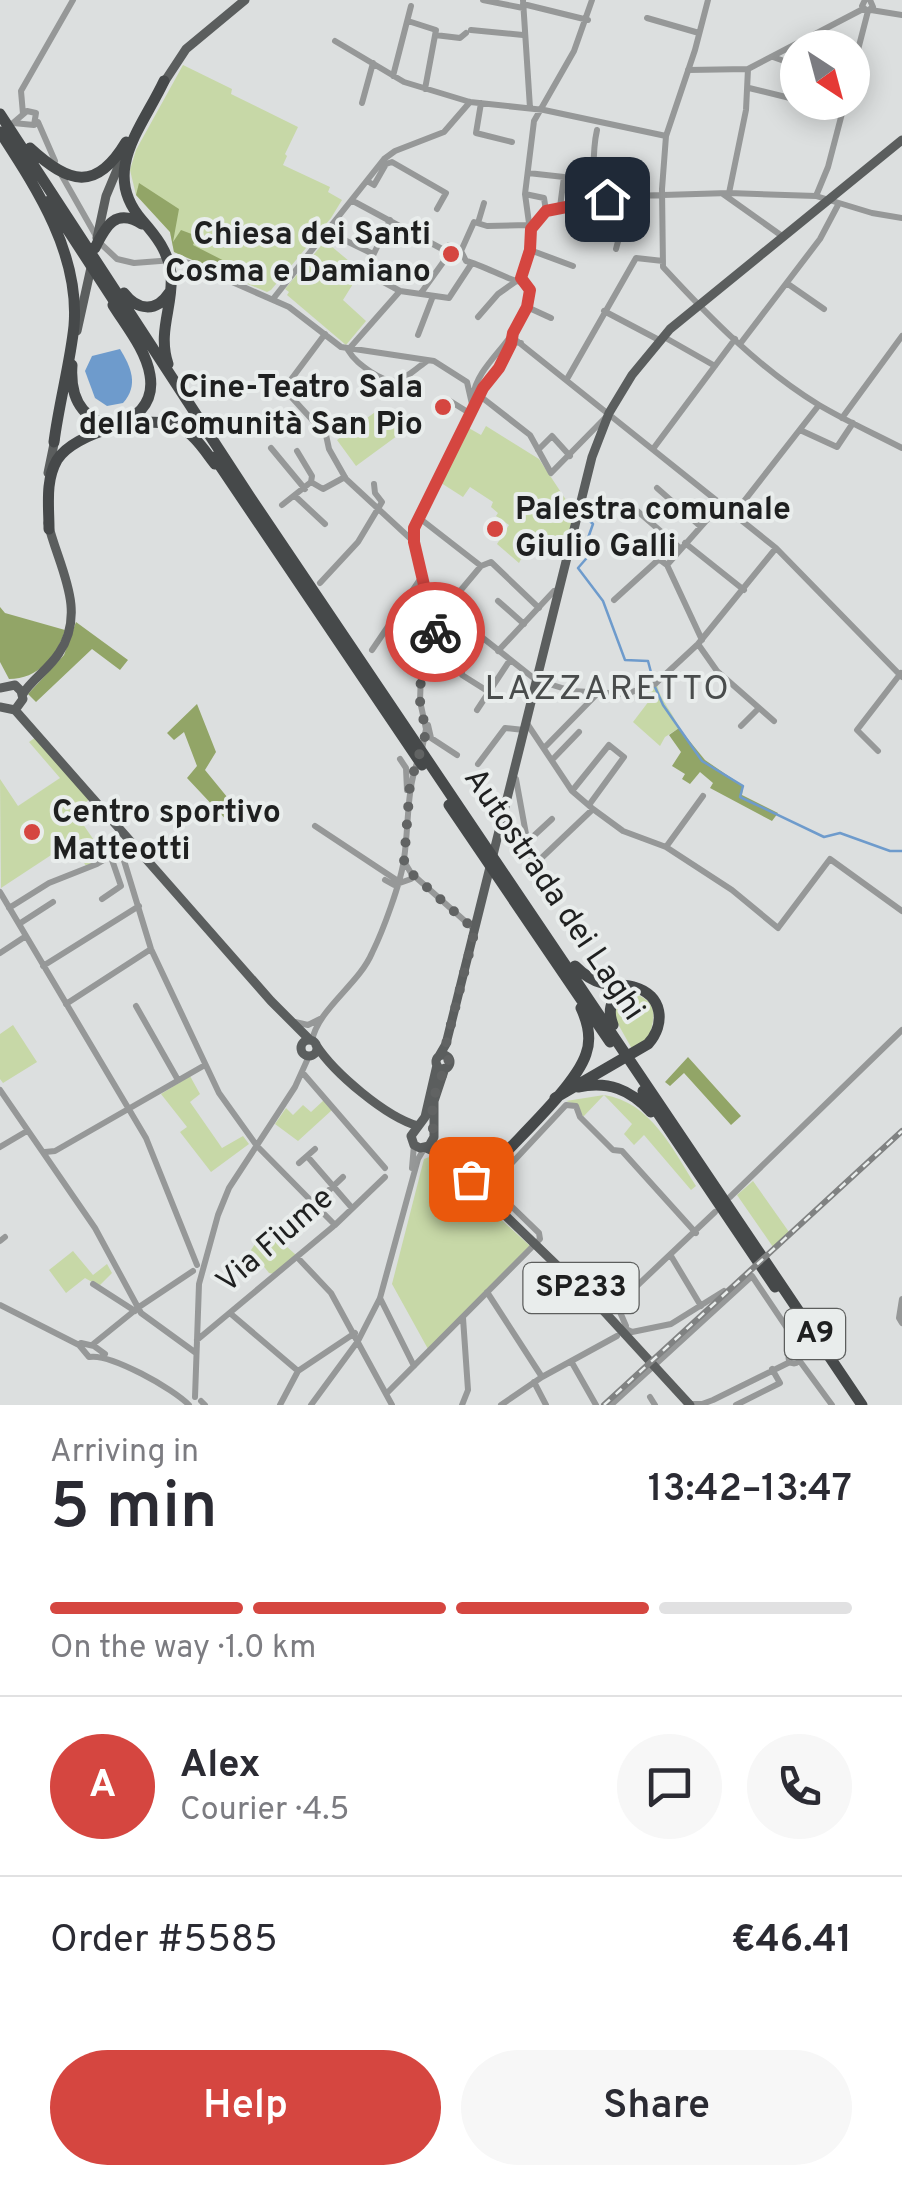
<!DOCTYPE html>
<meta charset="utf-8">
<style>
body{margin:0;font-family:Overpass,sans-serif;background:#f7f7f7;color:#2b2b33;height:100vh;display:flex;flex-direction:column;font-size:38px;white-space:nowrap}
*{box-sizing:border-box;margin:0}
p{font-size:32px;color:#7c7c81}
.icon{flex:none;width:55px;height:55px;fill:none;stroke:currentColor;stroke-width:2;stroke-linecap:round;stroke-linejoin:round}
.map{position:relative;height:1405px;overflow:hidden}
.side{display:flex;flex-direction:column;background:#fff;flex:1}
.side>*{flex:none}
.needle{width:65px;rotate:144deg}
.fabs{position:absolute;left:780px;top:30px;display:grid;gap:20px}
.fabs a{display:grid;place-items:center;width:90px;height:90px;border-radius:50%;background:#fff;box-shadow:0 5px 25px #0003;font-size:50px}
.pin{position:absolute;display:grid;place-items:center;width:85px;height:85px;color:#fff;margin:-42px;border-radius:20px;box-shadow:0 5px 15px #0006}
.courier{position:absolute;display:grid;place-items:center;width:100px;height:100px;margin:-50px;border:8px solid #d54640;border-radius:50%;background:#fff;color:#222;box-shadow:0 2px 12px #0007}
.summary em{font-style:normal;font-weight:600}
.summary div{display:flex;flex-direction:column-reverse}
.summary{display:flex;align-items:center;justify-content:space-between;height:170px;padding:0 50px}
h1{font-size:65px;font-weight:600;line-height:75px}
.bar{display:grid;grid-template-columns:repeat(4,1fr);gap:15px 10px;align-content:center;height:120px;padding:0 50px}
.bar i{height:12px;border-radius:8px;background:#e1e1e2}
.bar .active{background:#d54640}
.bar p{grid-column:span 4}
.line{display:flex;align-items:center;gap:25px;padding:0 50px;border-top:2px solid #e1e1e2}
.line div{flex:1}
.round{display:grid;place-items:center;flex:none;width:105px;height:105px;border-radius:52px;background:#f7f7f7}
.cta{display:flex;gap:20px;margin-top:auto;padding:20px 50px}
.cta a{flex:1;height:115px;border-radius:60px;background:#d54640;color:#fff;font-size:40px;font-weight:600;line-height:115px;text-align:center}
.cta a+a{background:#f7f7f7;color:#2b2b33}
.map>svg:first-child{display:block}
.green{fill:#c7d8a7}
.forest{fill:#92a567}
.water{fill:#6e9bcc}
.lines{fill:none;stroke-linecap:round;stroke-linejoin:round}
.stream{stroke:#6e9bcc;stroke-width:2.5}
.minor{stroke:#969898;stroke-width:6}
.major{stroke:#5b5e5e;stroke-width:9}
.highway{stroke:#46494a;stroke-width:11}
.rail-casing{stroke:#808282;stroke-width:6}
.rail{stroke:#e9edec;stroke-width:2.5;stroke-dasharray:8;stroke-linecap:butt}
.done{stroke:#616363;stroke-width:10;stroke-dasharray:0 18}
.route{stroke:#d54640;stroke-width:12}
.poi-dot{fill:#d54640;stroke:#e9edec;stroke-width:4}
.labels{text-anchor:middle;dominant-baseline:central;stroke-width:8;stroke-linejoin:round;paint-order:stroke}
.shield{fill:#e9edec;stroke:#5c5e5d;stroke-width:2.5}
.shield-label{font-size:30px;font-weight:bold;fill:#1f2020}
.poi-label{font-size:32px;font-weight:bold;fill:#1f2020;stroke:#e9edec;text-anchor:end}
.street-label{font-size:32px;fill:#1f2020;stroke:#e9edec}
.neighbourhood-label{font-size:35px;letter-spacing:2.5px;fill:#494c4c;stroke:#e9edec}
</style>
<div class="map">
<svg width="902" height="1405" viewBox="0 0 902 1405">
<rect width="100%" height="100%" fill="#dcdfdf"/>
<path class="green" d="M183 65 232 89 231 94 298 127 285 154 287 156 283 165 330 187 328 192 342 200 331 218 271 290 267 292 212 269 211 265H204L174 252 170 232 136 195 130 170 136 150Z
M325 241 361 271 343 300 366 321 346 345 287 295 289 292 285 289Z
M382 407 401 433 356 466 337 440Z
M486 426 539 459 574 512 564 551 559 548 550 559 528 546 519 563 497 544 509 525 496 516 498 513 491 507 493 502 470 487 463 497 438 481 467 427 481 435Z
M657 685C661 702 673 712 679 728L665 737 660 746 633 722 649 701 647 691Z
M36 737 90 799 74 811 106 858 86 866 71 842 1 888 0 779 18 806 60 778 29 742Z
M635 994C659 1002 655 1019 648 1039L632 1049 613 1015C616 999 620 997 635 994Z
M13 1025 37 1062 3 1083 0 1079V1034Z
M190 1076 200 1094 190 1102 222 1148 243 1136 249 1144 211 1172 180 1132 187 1127 161 1094Z
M604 1095C651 1102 673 1150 696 1186L691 1190 644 1135 634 1145 624 1134 632 1124 604 1095 583 1117 578 1105 566 1101Z
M324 1100 332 1110 298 1141 275 1124 286 1108 293 1115 303 1105 311 1112Z
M432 1156 530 1246 428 1349 392 1284 424 1159Z
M753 1181 789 1232 773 1247 737 1195Z
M274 1235 296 1255 275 1274 269 1273 251 1250 259 1238Z
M73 1251 93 1275 107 1264 112 1273 99 1286 85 1278 66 1293 49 1270Z"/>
<path class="forest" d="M139 183 179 209 173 242 181 230 197 236 193 245 246 272 245 275 252 274 247 284 212 269 211 265H204L174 252 170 232 136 195Z
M0 607 5 613 65 630C57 657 38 679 9 679L0 662Z
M76 622 128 660 120 670 92 649 36 702 28 694 64 655Z
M197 704 216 752 205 770 241 814 231 825 187 778 197 766 184 732 174 740 167 733Z
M679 728 705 760 743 786 742 795 778 813 772 821 710 788 713 783 700 772 690 784 682 779 685 774 672 766 681 752 669 735Z
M688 1057 741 1116 731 1125 684 1073 670 1086 665 1082Z"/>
<path class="water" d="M120 349C131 367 139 385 123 403L107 406 95 398 85 371 92 356Z"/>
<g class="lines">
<path class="stream" d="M582 514 593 524 588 538 592 552 578 568 603 601 625 660 648 661 653 680
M655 687 663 705 702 761 743 786 740 797 824 837 840 833 890 851H902"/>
<path class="minor" d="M483 0 523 8
M523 0 530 108
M708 0 695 50 666 136 662 189 663 267C710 318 760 369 819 405 846 421 875 434 902 448
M865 0 862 6 867 11 873 7 870 0
M523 4 588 20
M871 10 902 15
M647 18 699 33
M408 21 436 30 425 89
M471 30 523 35
M435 35 460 38 466 33
M335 41 404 82 470 102 544 110 666 136
M773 57 798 66
M688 70 748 69 863 9
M852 73 868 11
M393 76 411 6
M749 88 798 100
M362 103 373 63
M481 103 476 133 512 142
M27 111 36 113 34 125 13 123Z
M23 114 21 91 73 0
M38 122 55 161
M528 173 564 177 560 207
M62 176 100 243 117 259 134 263 173 260 189 263 289 307 341 347 434 361 467 382 472 404
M367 181 374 185 386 164 392 162 446 193 437 209
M729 193 746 110 748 69
M525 194 544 198 546 211
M723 194 782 236
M816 196 828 167 845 102
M607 199 606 219 623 223
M353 201 444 250
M593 202C595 177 591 156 597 130
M587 210H608
M546 211 630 196 729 193 816 196 872 213 902 218
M587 212 585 226 605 235
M390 220 365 272 400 291 449 298 472 263
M530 222 534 224 532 229 528 226Z
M478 223 484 203
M529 223 525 194 534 121 574 51 592 0
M528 225 487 226 474 222 461 251 466 261C483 265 510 281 521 282L529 289V295
M328 232 373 254
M616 249 630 196
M530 250 573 266
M521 282 531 229
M788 284 824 309
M400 291 348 350C354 360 361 365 371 372 398 390 404 377 427 361
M421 293 444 261 442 253 449 245 461 251
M273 299 384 159 395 151 444 132 470 102
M527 307 551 318
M604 311 659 340
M478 317 498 294 515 282
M325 334 284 389 326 435 329 449 346 479 413 541
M418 335 433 296
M512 337 776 548 902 677
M664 337 715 366
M740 344 820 239 838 205
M567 379 636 258 663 261
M473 396C478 361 522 340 529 296
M480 396 530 435 551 473 605 418
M450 401 471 414
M842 418 902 336
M800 430 837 447 853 423
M271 448 305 489
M653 449 735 339
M538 450 552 436 570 456
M297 451 312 476 311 482
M657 488 700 526
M295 496 325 524
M627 502 680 548
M282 505 311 482 323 489 345 477
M734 514 819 405
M418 517 481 566 491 562 539 608
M685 543 744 590
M640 545 667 565
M320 583 358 542 382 502 375 493 374 484
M431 597 536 680 572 691 626 694 655 684 698 644 776 548
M614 600 658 560
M498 601 524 624
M445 609 481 566
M702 640 667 565 721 504
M698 644 717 671 774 721
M430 645 462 665V675L489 692
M372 650 423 575
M498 651 554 591 559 590
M477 710 510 660
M526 722 572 791 593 809 623 831 666 847 732 890 778 928 830 859 902 911
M428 725 431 738 457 755
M741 726 759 708
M544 748 597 694
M422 749 426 729 420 701 421 674 436 625 413 541 414 528 483 388 499 368 513 342 521 343
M878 751 857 730 901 673
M400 759 406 768 407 790
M552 760 579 732
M478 764 505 728 524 730
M513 777 516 779 532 867 593 809
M572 791 609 745 624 757 589 805
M315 826 398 881
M526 843 552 819
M666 847 703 796
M405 863 411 873 475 930
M385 880 394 885 411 879
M0 892 146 1138 197 1265
M102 899 121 886 111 857
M9 908 49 883 97 864 116 853 122 854 151 949 219 1093 257 1146 335 1225
M19 924 53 902
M0 953 26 936
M43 966 139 906
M66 1004 151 949
M136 1006 178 1080
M295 1022 308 1025 320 1019
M312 1041C317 1010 359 984 372 953 383 931 401 882 404 859 409 826 406 792 418 760
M302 1072 385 1168
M0 1090 95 1228 141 1313 196 1353
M0 1147 27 1131
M45 1152 55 1151 205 1065
M307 1156 352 1208
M299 1163 315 1149
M412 1168 414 1145
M326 1193 343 1177
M730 1197 902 1030
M0 1241 5 1237
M671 1256 701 1306
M297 1257 331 1293 392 1405
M93 1284 135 1311
M487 1292 542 1377
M380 1298 414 1366
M902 1299 899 1318 902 1323
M0 1305 79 1345 89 1357C110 1353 174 1389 189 1405
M231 1314 298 1371
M626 1329 632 1332 671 1324 724 1291
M625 1330 626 1326 620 1312 622 1300 715 1212
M197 1340 335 1225 385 1177
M81 1343 94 1346 105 1354
M92 1345 139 1307 193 1271
M788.5 1358a5.5 5.5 0 1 1 11 0a5.5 5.5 0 1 1-11 0Z
M799 1360 832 1405
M571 1361 596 1405
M534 1382 546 1405
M386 1394 540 1239 539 1233 501 1196 496 1180 566 1105 576 1106 580 1117 613 1150 622 1151 696 1233
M195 1397 199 1284 218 1215 229 1188 295 1087 309 1056
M650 1397 655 1405
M201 1401 205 1405
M690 1404H702L713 1400 790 1362
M280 1405 298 1371 355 1333
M311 1405 358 1341 380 1298 418 1159 424 1149
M462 1405 468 1390 463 1318
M501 1405 542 1377 617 1336
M611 1405 752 1276 787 1328 789 1355
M736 1405 780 1383 772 1369"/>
<path class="major" d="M161 87 186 49 245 0
M97 238 106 196 124 153
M77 331 92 263
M48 473 55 439
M0 688 15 685 21 691 23 699 15 710 0 707
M22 695C32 679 49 669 59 653 88 610 58 566 48 523
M15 710 271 1001 310 1040
M301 1048a8 8 0 1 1 16 0a8 8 0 1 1-16 0Z
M316 1045C334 1073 386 1117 418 1126
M436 1062a7 7 0 1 1 14 0a7 7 0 1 1-14 0Z
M439 1056 446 1044 592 457 609 413 632 375 670 329 902 140
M437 1065 425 1117 411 1136 414 1145 420 1148 429 1146 434 1137V1101L445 1068
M426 1148 437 1153 470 1183
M471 1181a10 10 0 1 1 20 0a10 10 0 1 1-20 0Z
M481 1192 600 1307 690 1405"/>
<path class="highway" d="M164 81C142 128 100 172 142 220 156 236 168 251 171 273 174 305 157 331 168 364
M0 114 250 497 862 1405
M0 132C37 189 80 254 74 326 70 364 59 403 54 442
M30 148C69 184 96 192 126 142
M49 201 118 307
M95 248C106 225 116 208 142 224
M124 293C137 310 156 313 169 293
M72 365C66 448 160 433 150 375 146 350 126 326 113 305
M214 457 422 765
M49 529C49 506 45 481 57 460 74 432 147 414 177 426 194 433 204 450 215 464
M449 805 610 1042
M613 1025C606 1007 613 991 634 989
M578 1087C608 1081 630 1089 651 1112
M643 1091 775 1287
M555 1098 648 1044C666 1024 663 995 634 987 624 984 613 986 602 983 591 980 583 974 575 966
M484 1172 496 1163C520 1136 576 1085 586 1054 592 1038 588 1023 581 1008"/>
<g class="rail-casing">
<path id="rail" d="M604 1405 902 1131"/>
</g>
<use href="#rail" class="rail"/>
</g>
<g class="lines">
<path class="done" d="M435 632 421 674 420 701 426 733 410 784 404 862 412 874 475 930 446 1044 449 1064C424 1096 422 1169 477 1172L471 1179"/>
<path class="route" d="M435 632 414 542V528L483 388 499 368 511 344 513 333 527 307 530 290 521 278 530 250 531 229 546 211 607 199"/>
</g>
<g class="poi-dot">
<circle cx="451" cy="254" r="10"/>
<circle cx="443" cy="407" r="10"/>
<circle cx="495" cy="529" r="10"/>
<circle cx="32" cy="832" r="10"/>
</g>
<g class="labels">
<g class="shield">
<rect x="523.5" y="1263" width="115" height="50" rx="8"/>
<rect x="785" y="1309" width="60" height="50" rx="8"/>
</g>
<g class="shield-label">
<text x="581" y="1288">SP233</text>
<text x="815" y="1334">A9</text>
</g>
<g class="poi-label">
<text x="431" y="236">Chiesa dei Santi<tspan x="431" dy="37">Cosma e Damiano</tspan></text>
<text x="423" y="389">Cine-Teatro Sala<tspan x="423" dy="37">della Comunità San Pio</tspan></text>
<text x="515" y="511" text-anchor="start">Palestra comunale<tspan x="515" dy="37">Giulio Galli</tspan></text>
<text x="52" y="814" text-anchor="start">Centro sportivo<tspan x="52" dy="37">Matteotti</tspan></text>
</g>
<g class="street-label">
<text transform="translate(553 895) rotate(56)">Autostrada dei Laghi</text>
<text transform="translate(276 1241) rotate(-41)">Via Fiume</text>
</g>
<g class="neighbourhood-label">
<text x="608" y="690">LAZZARETTO</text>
</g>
</g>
</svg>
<div class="fabs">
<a><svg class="needle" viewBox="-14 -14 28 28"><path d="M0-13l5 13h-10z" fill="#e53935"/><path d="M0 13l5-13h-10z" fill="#7c7c81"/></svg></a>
</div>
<div class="pin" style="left:471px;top:1179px;background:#ea580c"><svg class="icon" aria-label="bag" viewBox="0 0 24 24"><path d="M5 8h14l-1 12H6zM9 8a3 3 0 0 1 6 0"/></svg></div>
<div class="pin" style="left:607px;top:199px;background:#1f2937"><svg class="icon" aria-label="home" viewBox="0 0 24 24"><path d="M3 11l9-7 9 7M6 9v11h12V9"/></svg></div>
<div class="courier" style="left:435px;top:632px"><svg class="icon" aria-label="bike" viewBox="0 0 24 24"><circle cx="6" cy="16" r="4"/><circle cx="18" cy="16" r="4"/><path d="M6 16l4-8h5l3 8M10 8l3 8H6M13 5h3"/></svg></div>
</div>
<section class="side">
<div class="summary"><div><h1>5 min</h1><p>Arriving in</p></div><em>13:42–13:47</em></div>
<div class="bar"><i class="active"></i><i class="active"></i><i class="active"></i><i></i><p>On the way · 1.0 km</p></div>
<div class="line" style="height:180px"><b class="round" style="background:#d54640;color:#fff">A</b><div><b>Alex</b><p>Courier · 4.5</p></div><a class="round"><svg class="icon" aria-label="chat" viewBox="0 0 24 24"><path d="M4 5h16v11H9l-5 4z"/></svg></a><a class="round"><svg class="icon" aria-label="phone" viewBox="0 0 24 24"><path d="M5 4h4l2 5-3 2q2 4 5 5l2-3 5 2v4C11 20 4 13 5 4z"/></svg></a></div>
<div class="line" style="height:130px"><div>Order #5585</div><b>€46.41</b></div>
<div class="cta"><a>Help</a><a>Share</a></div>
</section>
